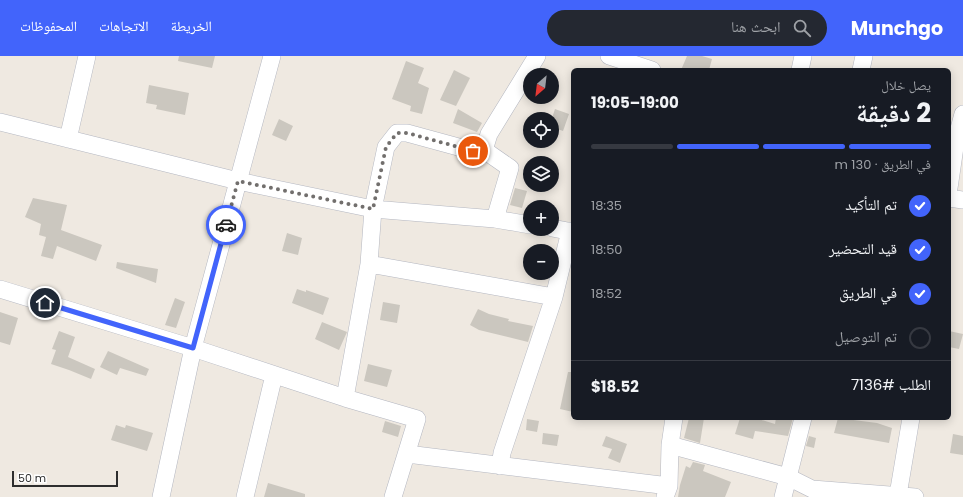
<!DOCTYPE html>
<html lang="ar">
<meta charset="utf-8">
<style>
body{margin:0;font-family:Poppins,"Noto Naskh Arabic",sans-serif;background:#242831;color:#f1f3f6;direction:rtl;height:100vh;display:flex;flex-direction:column;font-size:15px;white-space:nowrap}
*{box-sizing:border-box;margin:0}
p{font-size:13px;color:#9ea1a6}
.icon{flex:none;width:22px;height:22px;fill:none;stroke:currentColor;stroke-width:2;stroke-linecap:round;stroke-linejoin:round}
.map{position:relative;flex:1;overflow:hidden;direction:ltr}
.sheet{position:absolute;left:571px;top:12px;width:380px;height:352px;display:flex;flex-direction:column;background:#171b24;border-radius:6px;box-shadow:0 2px 10px #0003;direction:rtl}
.sheet>*{flex:none}
.needle{width:26px;rotate:208deg}
.buttons{position:absolute;left:523px;top:12px;display:grid;gap:8px}
.buttons a{display:grid;place-items:center;width:36px;height:36px;border-radius:50%;background:#171b24;box-shadow:0 2px 10px #0003;font-size:20px}
.scale{position:absolute;left:12px;bottom:10px;width:106px;box-sizing:border-box;padding-left:4px;border:2px solid #2e2e2e;border-top:0;font-size:11px;line-height:14px;white-space:nowrap;color:#2e2e2e;-webkit-text-stroke:3px #fff;paint-order:stroke}
.pin{position:absolute;display:grid;place-items:center;width:34px;height:34px;color:#fff;margin:-17px;border:2px solid #fff;border-radius:50%;box-shadow:0 1px 4px #0007}
.courier{position:absolute;display:grid;place-items:center;width:40px;height:40px;margin:-20px;border:3px solid #4264fb;border-radius:50%;background:#fff;color:#222;box-shadow:0 1px 5px #0007}
.head em{font-style:normal;font-weight:700}
.head div{display:flex;flex-direction:column-reverse}
.head{display:flex;align-items:center;justify-content:space-between;height:68px;padding:0 20px}
h1{font-size:26px;font-weight:700;line-height:30px}
.bar{display:grid;grid-template-columns:repeat(4,1fr);gap:6px 4px;align-content:center;height:48px;padding:0 20px}
.bar i{height:5px;border-radius:3px;background:#363941}
.bar .selected{background:#4264fb}
.bar p{grid-column:span 4}
.line{display:flex;align-items:center;gap:10px;padding:0 20px;border-top:1px solid #363941}
.line div{flex:1}
ol{padding:0 20px;list-style:none}
li{display:flex;align-items:center;gap:12px;height:44px}
li p{margin-inline-start:auto}
li .icon{padding:4px;border-radius:50%;background:#4264fb;color:#fff;stroke-width:4}
li:last-child{color:#9ea1a6}
li i{width:22px;height:22px;border:2px solid #363941;border-radius:50%}
header{display:flex;align-items:center;gap:24px;box-sizing:border-box;height:56px;padding:0 20px;background:#4264fb;color:#fff}
header strong{font-size:19px}
nav{display:flex;gap:22px;margin-inline-start:auto;font-size:14px}
.search{width:280px;height:36px;background:#242831;display:flex;align-items:center;gap:10px;box-sizing:border-box;padding:0 14px;border-radius:22px;color:#9ea1a6;font-size:15px}
.map>svg:first-child{display:block}
.building{fill:#cbc7bf}
.lines{fill:none;stroke-linecap:round;stroke-linejoin:round}
.street-casing{stroke:#b4b7c1;stroke-width:18}
.street{stroke:#fff;stroke-width:17}
.done{stroke:#726f6d;stroke-width:4;stroke-dasharray:0 7.2}
.route{stroke:#4264fb;stroke-width:5}
</style>
<header>
<strong>Munchgo</strong>
<div class="search"><svg class="icon" aria-label="search" viewBox="0 0 24 24"><circle cx="10" cy="10" r="6"/><path d="M15 15l6 6"/></svg>ابحث هنا</div>
<nav><a>الخريطة</a><a>الاتجاهات</a><a>المحفوظات</a></nav>
</header>
<div class="map">
<svg width="963" height="441" viewBox="0 0 963 441">
<rect width="100%" height="100%" fill="#efe9e1"/>
<path class="building" d="M179 0H215L212 12 178 5Z
M687 0H702L712 3 709 14H681Z
M406 5 424 12 418 27 429 32 422 58 410 55 411 50 392 43Z
M454 14 470 22 456 50 440 44Z
M149 29 189 37 185 59 156 53 157 49 146 47Z
M458 53 482 67 477 76 453 67Z
M555 53 569 58 563 75 552 71V62Z
M279 63 293 70 286 85 272 79Z
M515 132 527 135 522 152 510 149Z
M33 142 67 149 61 174 102 189 96 205 57 190 53 203 41 200 46 181 39 179 41 168 25 161Z
M287 177 302 182 298 199 282 195Z
M117 206 158 213 156 227 116 212Z
M297 233 306 236V234L329 242 323 259 292 247Z
M175 242 185 246 176 272 165 269Z
M383 246 400 249 397 267 380 264Z
M478 253 489 258 509 263 508 265 533 270 528 286 479 274 470 269Z
M0 256 18 262 10 289 0 286Z
M322 266 347 276 339 294 315 283Z
M59 275 75 281 68 301 95 313 91 323 69 314 51 308 56 294 52 293Z
M949 275 963 278 959 293 949 291Z
M108 295 149 313 146 320 120 312 117 319 100 311Z
M368 308 392 314 387 331 364 325Z
M568 316H573V356L560 353Z
M689 362H704L700 387 684 382Z
M740 362H755L775 368 776 362H793L788 380 755 375 753 383 735 378Z
M838 362 877 367 892 372 889 387 834 377Z
M527 363 539 365 537 376 526 374Z
M385 365 401 370 398 381 382 376Z
M116 369 125 372 126 369 153 377 147 395 111 384Z
M543 377 559 379 557 390 542 388Z
M953 378 963 380V399L950 397Z
M606 380 627 388 620 407 608 402 612 393 602 390Z
M809 380 816 382 814 392 806 390Z
M693 406 705 409 703 415 731 426 725 441H678L680 429 686 410 690 412Z
M268 427 305 438V441H264Z"/>
<g class="lines">
<g class="street-casing">
<path id="street" d="M609 0 652 14
M800 14 803 0
M861 14 864 0
M0 66 238 125 373 153 495 163 530 169
M68 83 87 0
M484 94 489 78 537 0
M949 132 956 84 963 58
M949 142 963 144
M552 172 573 176
M369 208 554 241
M0 233 193 292 345 342 417 363 393 441
M345 342 369 208 373 153 386 91 397 77H407L473 95 484 94 510 112 495 163
M670 389 788 421 812 433 915 441
M407 398 669 430
M500 410 502 397 554 241 570 175
M898 439 911 362
M161 441 193 292 272 0
M245 441 274 319
M665 441 669 430 670 389 674 362
M783 441 803 362"/>
</g>
<use href="#street" class="street"/>
</g>
<g class="lines">
<path class="done" d="M226 169 238 125 373 153 386 91 397 77H407L473 95"/>
<path class="route" d="M45 247 193 292 226 169"/>
</g>
</svg>
<div class="buttons">
<a><svg class="needle" viewBox="-14 -14 28 28"><path d="M0-13l5 13h-10z" fill="#e53935"/><path d="M0 13l5-13h-10z" fill="#9ea1a6"/></svg></a>
<a><svg class="icon" aria-label="locate" viewBox="0 0 24 24"><circle cx="12" cy="12" r="6"/><path d="M12 2v4M12 18v4M2 12h4M18 12h4"/></svg></a>
<a><svg class="icon" aria-label="layers" viewBox="0 0 24 24"><path d="M12 4l9 5-9 5-9-5zM3 14l9 5 9-5"/></svg></a>
<a>+</a>
<a>−</a>
</div>
<div class="scale">50 m</div>
<div class="pin" style="left:473px;top:95px;background:#ea580c"><svg class="icon" aria-label="bag" viewBox="0 0 24 24"><path d="M5 8h14l-1 12H6zM9 8a3 3 0 0 1 6 0"/></svg></div>
<div class="pin" style="left:45px;top:247px;background:#1f2937"><svg class="icon" aria-label="home" viewBox="0 0 24 24"><path d="M3 11l9-7 9 7M6 9v11h12V9"/></svg></div>
<div class="courier" style="left:226px;top:169px"><svg class="icon" aria-label="car" viewBox="0 0 24 24"><path d="M5 17H2v-5l4-1 3-4h7l3 4 3 1v5h-3M9 17h6M6 11h13"/><circle cx="7" cy="17" r="2"/><circle cx="17" cy="17" r="2"/></svg></div>
<section class="sheet">
<div class="head"><div><h1>2 دقيقة</h1><p>يصل خلال</p></div><em>19:00–19:05</em></div>
<div class="bar"><i class="selected"></i><i class="selected"></i><i class="selected"></i><i></i><p>في الطريق · 130 m</p></div>
<ol>
<li><svg class="icon" aria-label="check" viewBox="0 0 24 24"><path d="M5 12l5 5 9-10"/></svg>تم التأكيد<p>18:35</p></li>
<li><svg class="icon" aria-label="check" viewBox="0 0 24 24"><path d="M5 12l5 5 9-10"/></svg>قيد التحضير<p>18:50</p></li>
<li><svg class="icon" aria-label="check" viewBox="0 0 24 24"><path d="M5 12l5 5 9-10"/></svg>في الطريق<p>18:52</p></li>
<li><i></i>تم التوصيل</li>
</ol>
<div class="line" style="height:52px"><div>الطلب #7136</div><b>$18.52</b></div>
</section>
</div>
